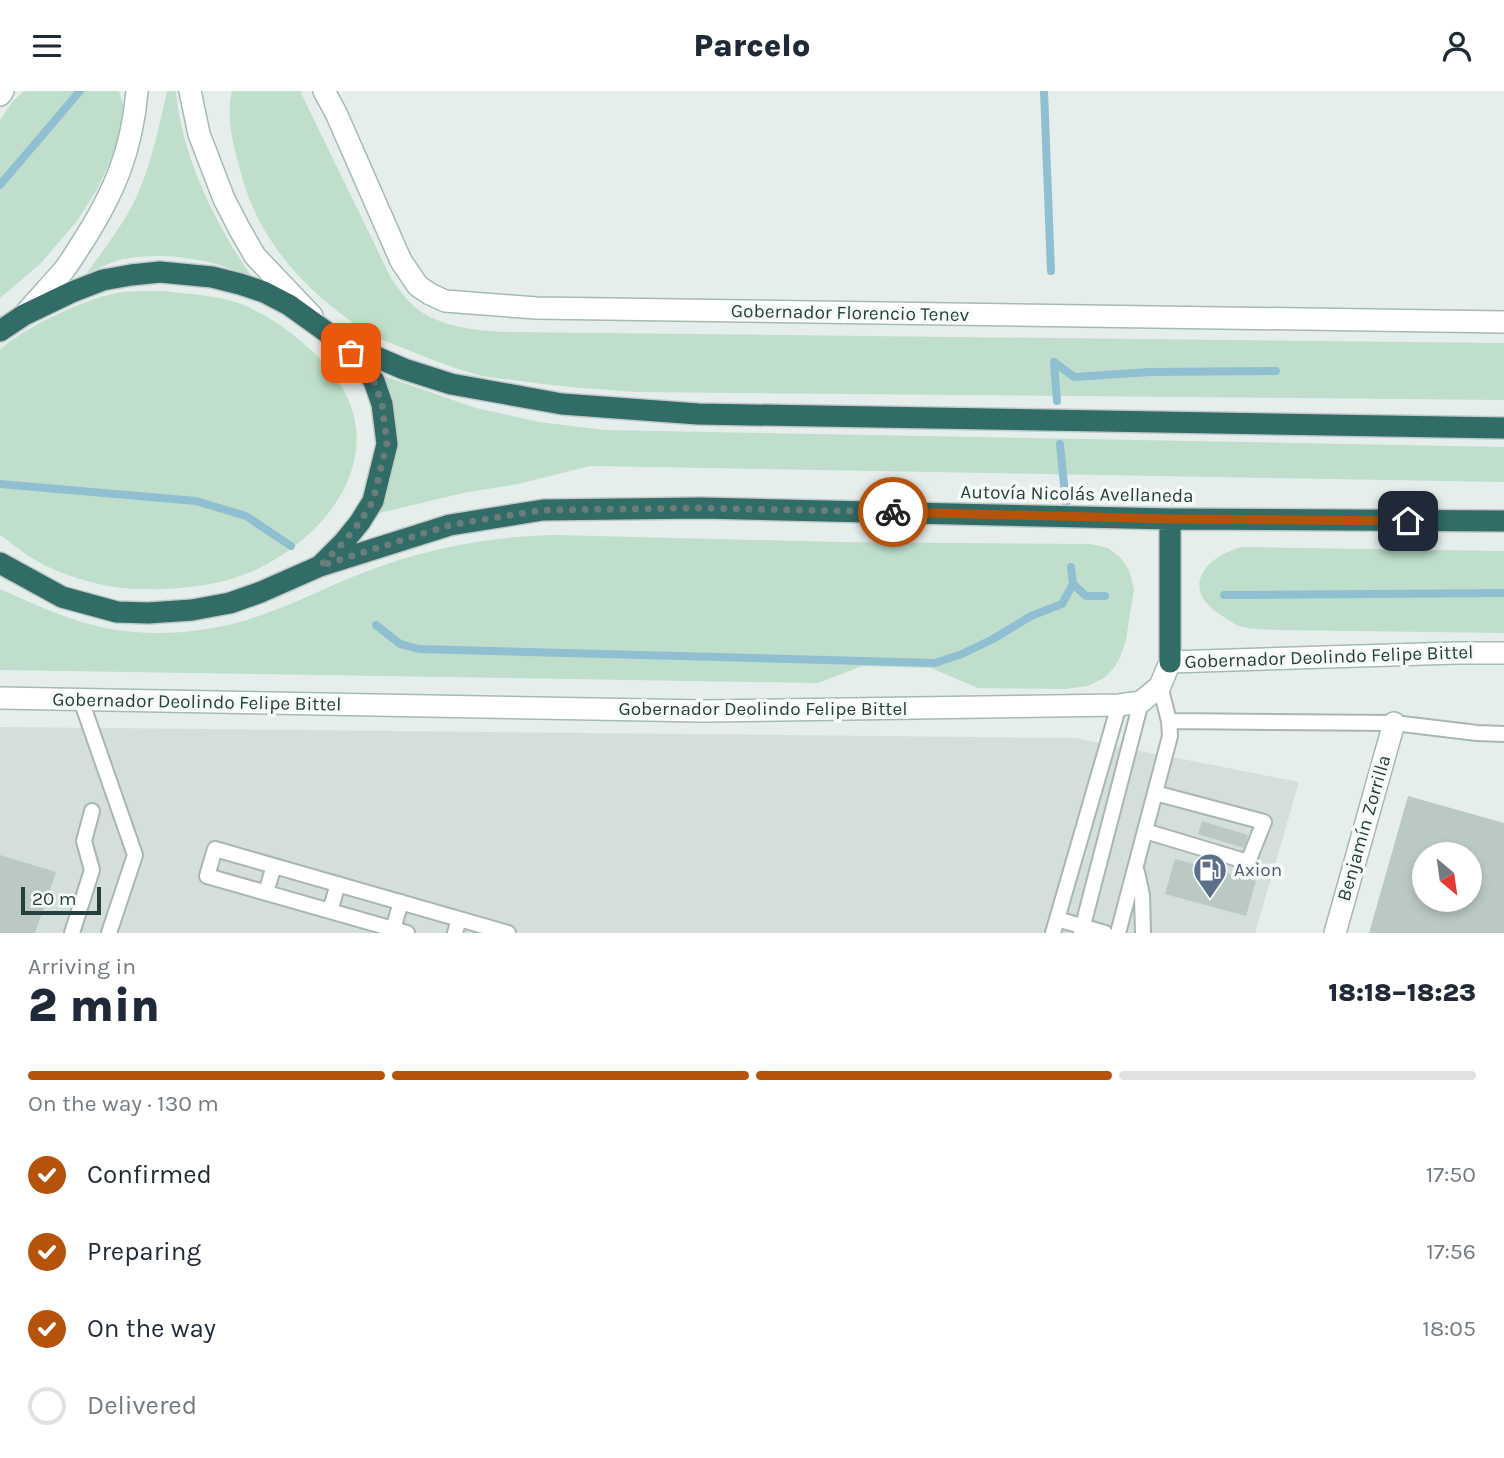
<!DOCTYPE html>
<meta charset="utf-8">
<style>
body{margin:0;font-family:Karla,sans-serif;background:#f2f2f3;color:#1f2937;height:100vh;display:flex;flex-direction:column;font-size:26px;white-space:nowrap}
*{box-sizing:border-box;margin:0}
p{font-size:23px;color:#747a83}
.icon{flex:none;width:38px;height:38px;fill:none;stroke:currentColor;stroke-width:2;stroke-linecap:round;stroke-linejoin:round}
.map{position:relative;height:842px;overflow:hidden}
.details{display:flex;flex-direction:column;background:#fff;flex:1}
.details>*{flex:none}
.needle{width:46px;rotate:151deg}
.buttons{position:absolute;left:1412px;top:751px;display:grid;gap:14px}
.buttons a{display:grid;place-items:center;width:70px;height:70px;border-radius:50%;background:#fff;box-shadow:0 4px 10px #0003;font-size:35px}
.scale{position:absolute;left:21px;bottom:18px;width:80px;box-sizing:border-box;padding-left:7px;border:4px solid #25403c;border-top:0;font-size:19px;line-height:24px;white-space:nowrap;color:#25403c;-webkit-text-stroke:5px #f6fbf9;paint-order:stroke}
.pin{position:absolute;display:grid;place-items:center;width:60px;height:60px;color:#fff;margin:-30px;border-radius:14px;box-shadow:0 4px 10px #0006}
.courier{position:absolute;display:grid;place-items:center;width:70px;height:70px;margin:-35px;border:5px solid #b45309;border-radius:50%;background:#fff;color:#222;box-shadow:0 2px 9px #0007}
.summary em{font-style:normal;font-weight:800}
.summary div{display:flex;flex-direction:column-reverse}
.summary{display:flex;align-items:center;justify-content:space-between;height:119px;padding:0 28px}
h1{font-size:46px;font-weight:800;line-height:52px}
.bar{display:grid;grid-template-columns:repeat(4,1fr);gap:10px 7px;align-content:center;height:84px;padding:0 28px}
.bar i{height:9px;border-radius:5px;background:#e0e1e3}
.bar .selected{background:#b45309}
.bar p{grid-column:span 4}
ol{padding:0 28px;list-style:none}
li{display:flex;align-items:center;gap:21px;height:77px}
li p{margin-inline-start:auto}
li .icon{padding:7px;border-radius:50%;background:#b45309;color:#fff;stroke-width:4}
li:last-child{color:#747a83}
li i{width:38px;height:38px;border:4px solid #e0e1e3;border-radius:50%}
header{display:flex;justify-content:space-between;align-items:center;height:91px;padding:0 28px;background:#fff;font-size:32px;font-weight:800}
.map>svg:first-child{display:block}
.built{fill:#d4dedb}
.green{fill:#bfdfcc}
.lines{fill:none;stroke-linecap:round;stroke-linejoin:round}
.stream{stroke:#90bfd1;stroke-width:8}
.building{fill:#bbc9c5;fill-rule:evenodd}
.lane-casing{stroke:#a8b6b4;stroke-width:18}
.street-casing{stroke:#a8b6b4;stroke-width:24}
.secondary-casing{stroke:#a4bab5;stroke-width:24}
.highway-casing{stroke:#c2cac8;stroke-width:24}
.lane{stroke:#fff;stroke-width:14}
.street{stroke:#fff;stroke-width:21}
.secondary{stroke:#fff;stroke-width:21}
.highway{stroke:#316c67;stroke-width:21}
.done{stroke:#697d7a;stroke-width:7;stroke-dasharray:0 12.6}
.route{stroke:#b45309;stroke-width:9}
.labels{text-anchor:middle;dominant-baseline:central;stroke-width:7;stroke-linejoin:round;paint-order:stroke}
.street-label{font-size:19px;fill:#25403c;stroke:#f6fbf9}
.service-label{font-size:19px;fill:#4e5e75;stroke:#f6fbf9;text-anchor:start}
</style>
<header><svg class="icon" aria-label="menu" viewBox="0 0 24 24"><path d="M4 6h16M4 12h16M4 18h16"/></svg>Parcelo<svg class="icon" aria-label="person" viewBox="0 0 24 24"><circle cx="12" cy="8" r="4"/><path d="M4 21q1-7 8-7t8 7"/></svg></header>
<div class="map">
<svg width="1504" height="842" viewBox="0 0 1504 842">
<rect width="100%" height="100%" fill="#e6eeec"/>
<path class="built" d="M0 636 1075 647 1299 691 1255 842H0Z"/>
<path class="green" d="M24 0H119L124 16 123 34 115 59 98 97 77 130 41 172 0 207V29L12 11Z
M167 0H175L176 2C183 68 215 132 252 186 212 168 167 160 123 168 111 171 99 177 87 182 104 158 122 135 135 109 151 75 159 36 167 0Z
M232 0H300L391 187C398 197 406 209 416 217 441 236 476 240 507 241L1504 252V309L637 301C598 298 559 296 520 290 507 288 492 287 478 284 451 276 424 266 398 255 388 251 378 247 369 242 312 207 261 154 243 89 235 61 225 29 232 0Z
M162 200C187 203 217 204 241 213 247 215 254 219 260 222 284 235 304 251 323 271 398 351 336 443 251 481 218 495 177 499 141 498 109 498 73 488 44 474 28 466 14 454 0 444V259C24 236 90 205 123 201 136 200 149 200 162 200Z
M375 282 476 317 539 331 605 339 1504 356V391L590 375 518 393 463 402 376 423C386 399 399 367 394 341 391 321 381 301 375 282Z
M556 444 838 451 1090 453 1108 457 1120 466 1129 479 1134 498 1126 549 1121 564 1114 577 1104 587 1088 595 1065 598 978 597 931 577 862 575 818 592 0 579V498C41 516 80 535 125 540 168 545 215 540 256 526 300 511 340 489 384 474 439 455 498 445 556 444Z
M1242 456 1504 460V542L1277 539C1266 538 1254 539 1243 536 1237 535 1230 530 1224 526 1179 501 1202 466 1242 456Z"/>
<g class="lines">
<path class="stream" d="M1044 0 1051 180
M0 94 80 0
M1054 271 1074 286 1150 281 1276 280
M1054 271 1057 310
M1060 353 1066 413
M0 393 196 410 246 425 291 455
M1073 493 1086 505H1105
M1224 504 1504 502
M376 534 400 553 419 558 935 572 962 563 993 548 1031 525 1062 513 1073 493 1071 476"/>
</g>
<path class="building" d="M1408 705 1504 732V842H1369ZM1424 763H1470V808H1424Z
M1202 730 1248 744 1244 757 1198 743Z
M0 764 56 781 35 842H0Z
M1175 768 1256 790 1246 825 1165 803Z"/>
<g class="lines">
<g class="lane-casing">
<path id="lane" d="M81 609 135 764 109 842
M1169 630 1394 632 1477 642 1504 643
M1145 740 1248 771 1264 731 1155 702
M1137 781 1142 804 1143 842
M266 801 274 775
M330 820 338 793
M1057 828 1105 842
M393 838 401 811
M72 842 92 779 84 750 92 720
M407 842 207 785 215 758 508 842
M455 842 459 828
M1053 842 1119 614
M1081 842 1141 611
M1118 842 1170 645 1169 630 1160 595"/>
</g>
<g class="street-casing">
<path id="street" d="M1335 842 1394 632"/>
</g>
<g class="secondary-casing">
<path id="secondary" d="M190 0 199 43 224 108 240 139 255 165 312 225
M324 0 336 22 401 170 418 195 430 203 445 210 536 217 1504 231
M0 4 3 0
M24 224C37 209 51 194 64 179 71 170 76 161 82 152 114 102 132 60 137 0
M0 607 704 620 1119 614 1141 611 1160 595 1170 571 1456 562H1504"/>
</g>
<g class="highway-casing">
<path id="highway" d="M0 240 24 224 72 201 103 189 131 184 160 181 212 186 240 193 264 201 289 214 339 250 362 273 374 290 382 313 387 353 373 410 360 431 343 452 320 475 261 501 230 512 192 519 148 522 117 521 62 506 0 472
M339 250 404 278 451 293 562 313 698 323 1504 337
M1170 428V571
M320 475 450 434 543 419 701 417 1170 428 1504 430"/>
</g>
<use href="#lane" class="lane"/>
<use href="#street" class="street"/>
<use href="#secondary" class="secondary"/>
<use href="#highway" class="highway"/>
</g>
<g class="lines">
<path class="done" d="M351 262 362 273 374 290 382 313 387 352 373 410 360 431 343 452 320 475 450 434 543 419 701 417 893 421"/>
<path class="route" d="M893 421 1170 428 1408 430"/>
</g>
<defs>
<g id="fuel-pin" transform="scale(1.75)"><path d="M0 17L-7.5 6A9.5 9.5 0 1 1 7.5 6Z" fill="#5c6f8a" stroke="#f6fbf9"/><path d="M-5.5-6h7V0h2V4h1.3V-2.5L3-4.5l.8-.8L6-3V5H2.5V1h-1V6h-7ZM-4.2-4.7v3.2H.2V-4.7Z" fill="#fff"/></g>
</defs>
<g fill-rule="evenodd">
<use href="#fuel-pin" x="1210" y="779"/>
</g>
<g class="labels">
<g class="street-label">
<text transform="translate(850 222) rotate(1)">Gobernador Florencio Tenev</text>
<text transform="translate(1077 403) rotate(1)">Autovía Nicolás Avellaneda</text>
<text transform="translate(1329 566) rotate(-2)">Gobernador Deolindo Felipe Bittel</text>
<text transform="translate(197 611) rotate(1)">Gobernador Deolindo Felipe Bittel</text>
<text x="763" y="618">Gobernador Deolindo Felipe Bittel</text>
<text transform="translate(1364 737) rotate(-74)">Benjamín Zorrilla</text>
</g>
<g class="service-label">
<text x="1234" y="779">Axion</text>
</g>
</g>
</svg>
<div class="buttons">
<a><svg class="needle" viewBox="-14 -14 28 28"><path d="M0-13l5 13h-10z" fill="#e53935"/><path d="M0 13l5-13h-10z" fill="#747a83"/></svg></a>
</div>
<div class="scale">20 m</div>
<div class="pin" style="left:351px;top:262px;background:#ea580c"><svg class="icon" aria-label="bag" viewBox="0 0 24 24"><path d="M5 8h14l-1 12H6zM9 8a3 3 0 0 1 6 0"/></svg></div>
<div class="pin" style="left:1408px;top:430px;background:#1f2937"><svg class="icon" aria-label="home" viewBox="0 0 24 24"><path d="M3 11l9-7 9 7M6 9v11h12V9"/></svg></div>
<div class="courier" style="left:893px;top:421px"><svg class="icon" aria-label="bike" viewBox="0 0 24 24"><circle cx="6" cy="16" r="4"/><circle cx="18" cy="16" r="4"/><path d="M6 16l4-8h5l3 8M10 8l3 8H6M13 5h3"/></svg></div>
</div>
<section class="details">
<div class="summary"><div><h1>2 min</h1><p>Arriving in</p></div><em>18:18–18:23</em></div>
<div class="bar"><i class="selected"></i><i class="selected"></i><i class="selected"></i><i></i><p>On the way · 130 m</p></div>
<ol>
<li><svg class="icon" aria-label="check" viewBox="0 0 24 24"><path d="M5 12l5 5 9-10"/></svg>Confirmed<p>17:50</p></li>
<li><svg class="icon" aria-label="check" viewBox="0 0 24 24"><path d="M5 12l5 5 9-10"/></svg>Preparing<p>17:56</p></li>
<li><svg class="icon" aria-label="check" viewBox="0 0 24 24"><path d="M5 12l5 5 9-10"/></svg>On the way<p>18:05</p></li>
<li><i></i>Delivered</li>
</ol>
</section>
